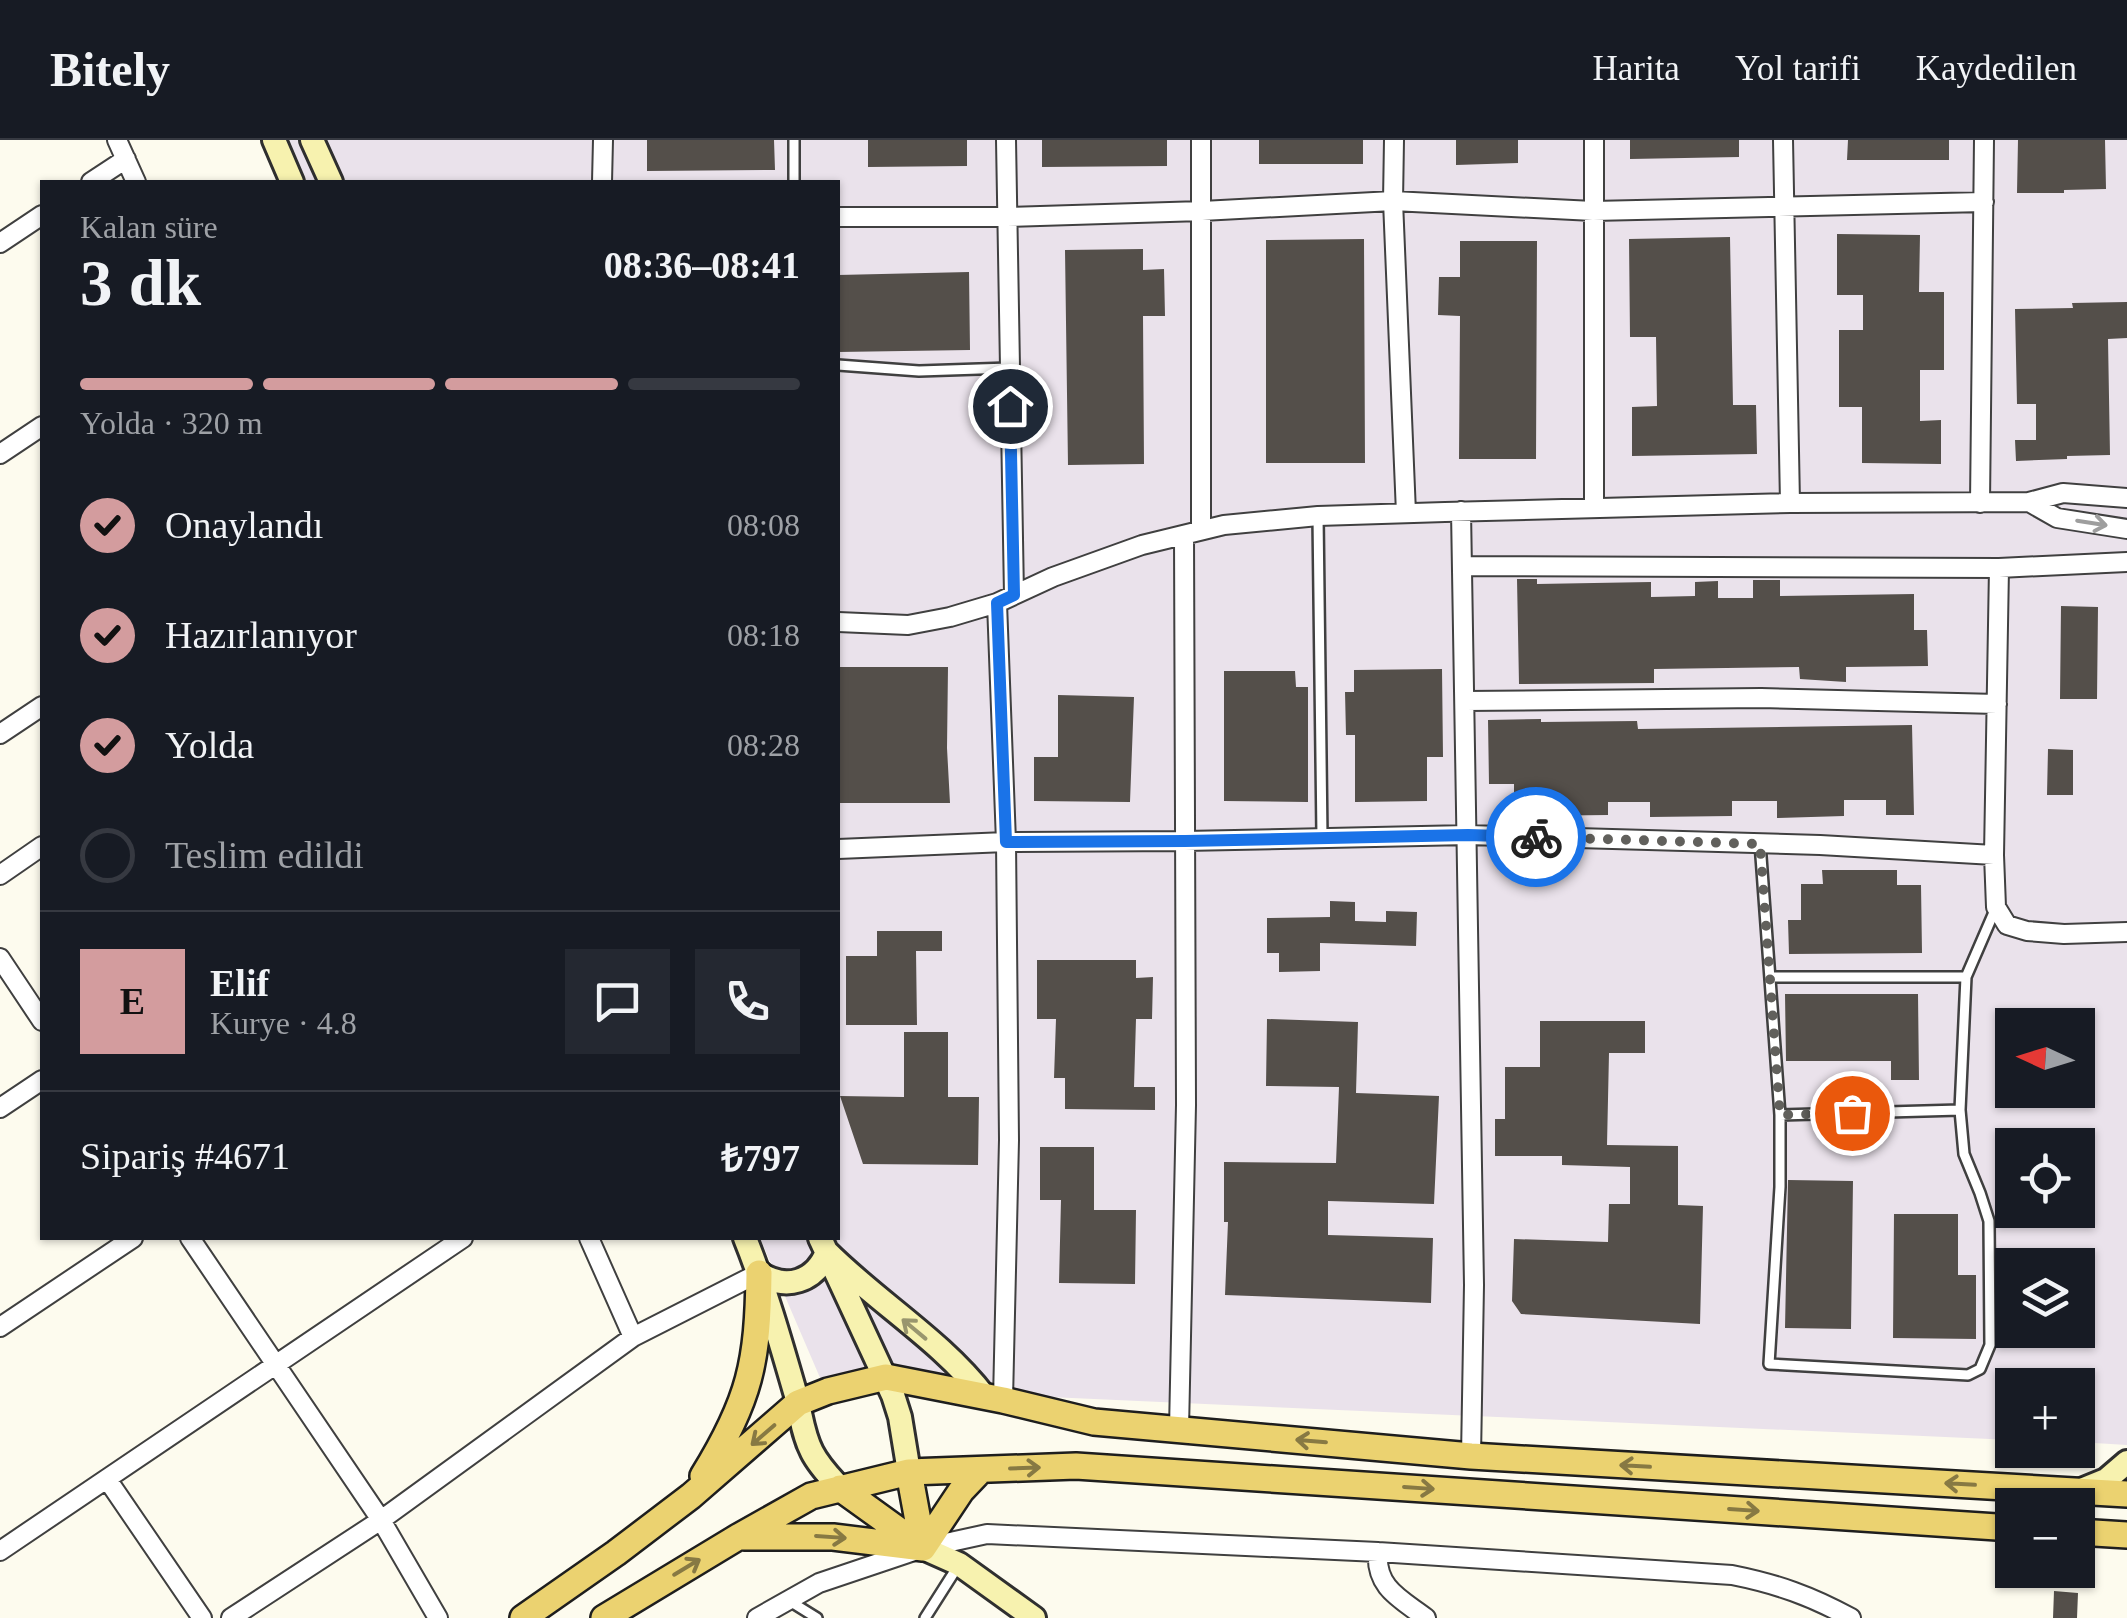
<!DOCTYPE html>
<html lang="tr">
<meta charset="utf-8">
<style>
body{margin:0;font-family:"Times New Roman",serif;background:#242831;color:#f1f3f6;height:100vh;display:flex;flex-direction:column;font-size:38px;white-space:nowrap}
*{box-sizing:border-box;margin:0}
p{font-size:32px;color:#9ea1a6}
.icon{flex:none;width:55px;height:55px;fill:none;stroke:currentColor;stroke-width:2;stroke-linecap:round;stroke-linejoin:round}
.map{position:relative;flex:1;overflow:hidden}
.details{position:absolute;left:40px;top:40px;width:800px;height:1060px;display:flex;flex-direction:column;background:#171b24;border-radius:0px;box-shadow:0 2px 8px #0004}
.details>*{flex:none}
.needle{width:65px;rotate:274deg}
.controls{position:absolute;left:1995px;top:868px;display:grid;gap:20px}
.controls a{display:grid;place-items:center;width:100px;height:100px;border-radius:0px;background:#171b24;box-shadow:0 2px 8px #0004;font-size:50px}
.pin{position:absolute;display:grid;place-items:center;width:85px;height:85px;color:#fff;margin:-42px;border:5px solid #fff;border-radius:50%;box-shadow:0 2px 10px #0007}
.courier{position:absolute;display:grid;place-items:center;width:100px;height:100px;margin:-50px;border:8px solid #1a73e8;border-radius:50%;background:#fff;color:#222;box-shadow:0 2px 12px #0007}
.summary em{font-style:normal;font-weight:700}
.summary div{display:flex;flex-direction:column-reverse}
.summary{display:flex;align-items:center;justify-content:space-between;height:170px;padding:0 40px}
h1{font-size:65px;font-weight:700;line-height:75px}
.bar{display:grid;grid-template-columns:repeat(4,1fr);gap:15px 10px;align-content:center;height:120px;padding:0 40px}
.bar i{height:12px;border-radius:8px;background:#363941}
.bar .current{background:#d39c9e}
.bar p{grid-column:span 4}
.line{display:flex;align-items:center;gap:25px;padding:0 40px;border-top:2px solid #363941}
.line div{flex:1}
.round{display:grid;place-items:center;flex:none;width:105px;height:105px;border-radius:0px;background:#242831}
ol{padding:0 40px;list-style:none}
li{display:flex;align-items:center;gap:30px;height:110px}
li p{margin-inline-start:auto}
li .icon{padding:10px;border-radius:50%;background:#d39c9e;color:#111;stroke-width:4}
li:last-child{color:#9ea1a6}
li i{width:55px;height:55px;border:5px solid #363941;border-radius:50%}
header{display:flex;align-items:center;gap:60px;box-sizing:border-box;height:140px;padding:0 50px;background:#171b24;border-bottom:2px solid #363941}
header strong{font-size:48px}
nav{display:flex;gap:55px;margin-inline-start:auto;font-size:35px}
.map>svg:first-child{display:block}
.industrial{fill:#eae2eb;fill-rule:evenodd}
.building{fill:#544f4a}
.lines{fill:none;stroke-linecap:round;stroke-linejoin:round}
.lane-casing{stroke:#404040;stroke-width:14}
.street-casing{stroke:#404040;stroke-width:22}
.secondary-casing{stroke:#2f2f2f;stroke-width:28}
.primary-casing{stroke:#1e1e1e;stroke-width:30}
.lane{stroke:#fff;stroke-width:9}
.street{stroke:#fff;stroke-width:18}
.secondary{stroke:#f7f2af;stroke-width:22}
.primary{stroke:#ebd270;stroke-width:25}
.oneway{stroke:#9e9e9e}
.oneway2{stroke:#99966e}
.oneway3{stroke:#877943}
.done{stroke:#61605c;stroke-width:10;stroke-dasharray:0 18}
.route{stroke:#1a73e8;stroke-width:12}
</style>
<header>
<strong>Bitely</strong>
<nav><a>Harita</a><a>Yol tarifi</a><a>Kaydedilen</a></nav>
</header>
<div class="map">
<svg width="2127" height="1478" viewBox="0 0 2127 1478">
<rect width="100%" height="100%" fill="#fdfbee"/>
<path class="industrial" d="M288 0H2127V1305L2078 1302V1245H2012V1300L824 1247 760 1098H838V42H307ZM2012 885H2078V950H2012ZM2012 1005H2078V1070H2012ZM2012 1125H2078V1190H2012Z"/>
<path class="building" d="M647 0H774L775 30 647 31Z
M868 0H967V26L868 27Z
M1042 0H1167V26L1042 27Z
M1259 0H1363V24H1259Z
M1456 0H1518V23L1456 25Z
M1630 0H1739V17L1630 19Z
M1848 0H1949V20H1847Z
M2018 0H2105L2106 49 2064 50V53H2017Z
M1837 94 1920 95 1919 152H1944V230H1920V281L1941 280V324L1862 323V267H1839V190H1863V155H1837Z
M1730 97 1733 265H1756L1757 314 1632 316V267L1657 266 1656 197H1630L1629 99Z
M1364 99 1365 323H1266V100Z
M1460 101H1537L1536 319H1459L1460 176 1438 175 1439 137H1460Z
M1143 109V130L1164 129 1165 176H1143L1144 324 1068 325 1065 110Z
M969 132 970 210 838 212V135Z
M2127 162V198L2108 199 2110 315 2067 316V319L2016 321 2015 300H2036V264H2017L2015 169 2073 168 2072 163Z
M1517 439H1537V444L1651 442V457L1695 456V442L1718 441V458H1753V440H1780V456L1914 454V490H1927L1928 526 1846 527V542L1800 539 1799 527 1654 529V543L1519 544Z
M2061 466 2098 467 2097 559H2060Z
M838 527H948L947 608 950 663H838Z
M1442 529 1443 617H1427V661L1355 662V595H1346L1345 552H1354V530Z
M1224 531H1295L1296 547H1308V662L1224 661Z
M1058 555 1134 557 1130 662 1034 661V617H1058Z
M1541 579V582L1637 581 1638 589 1912 585 1914 675H1886V660H1844V676L1777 678V661H1732V676L1650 677V662H1608V675L1514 676V644H1489L1488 580Z
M2048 609 2073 610V655H2047Z
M1822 730H1897V745H1921L1922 813 1789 814 1788 780H1801V744H1823Z
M1330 761 1355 762V781L1386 782V771L1417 772 1416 806 1320 803V831L1279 832V813H1267V778L1330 777Z
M877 791H942V811H916L917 885H846V816H877Z
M1037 820H1136V838L1153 837 1152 879H1136L1134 947H1155V970L1065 969V938H1054L1056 879H1037Z
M1785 854H1918L1919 940H1891V921H1786Z
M1267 879 1358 882 1356 953 1439 956 1434 1064 1328 1061V1095L1433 1098 1431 1163 1225 1155 1228 1082H1224V1022L1336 1023 1339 947 1266 946Z
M1540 881H1645V913H1609L1607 1005 1678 1006V1065L1703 1066 1700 1184 1521 1174 1512 1161 1514 1099 1608 1102 1609 1064H1630V1027L1562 1025V1016H1495V979H1505V927H1540Z
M904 892H948V957H979L978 1025 863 1024 840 956 904 957Z
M1040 1007H1094V1070H1136L1135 1144 1059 1143 1061 1060H1040Z
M1788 1040 1853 1041 1851 1189 1785 1188Z
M1894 1074H1958V1135H1976V1199L1893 1198Z
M2054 1451 2078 1453 2077 1478H2053Z"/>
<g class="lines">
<g class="lane-casing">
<path id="lane" d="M794 0V42
M838 225 919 231 1009 228
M1318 376 1322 697
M1760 703 1780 975V1047L1769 1224 1968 1235 1980 1229 1990 1205 1989 1081 1980 1053 1964 1014 1960 970 1966 837 1995 770
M1770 837H1966
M1780 975 1960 970
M788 1460 817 1478
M925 1478 958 1426"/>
</g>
<g class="street-casing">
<path id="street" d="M117 0 136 42
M1006 0 1014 455
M1394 0 1393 61 1406 373
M1594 0V368
M1783 0 1790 363
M91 42 126 19
M602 42 603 0
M838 77H1007L1202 71 1393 61 1593 71 1984 62
M0 103 42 75
M0 314 42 286
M2127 358 2063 353 2029 362 2057 378 2127 389
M1980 363 1984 0
M1461 371 1474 1145 1471 1316
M1201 390V0
M1462 426 1999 428 2127 422
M1999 428 1994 715 1996 767 2007 785 2027 791 2064 794 2127 792
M997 463 1006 702 1009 1000 1003 1260
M838 482 908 485 950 477 997 463 1053 437 1142 405 1224 385 1318 376 1445 372 1790 363 2029 362
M1465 561 1761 558 1997 564
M0 594 42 566
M838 709 1006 702 1185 701 1468 695 1820 705 1994 715
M0 735 42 706
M0 818 42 881
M0 968 42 940
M190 1098 381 1380 438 1478
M589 1098 633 1197
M0 1187 133 1098
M1179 1289 1186 965 1184 395
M107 1339 202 1478
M0 1411 463 1098
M1378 1412C1375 1448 1401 1459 1426 1478
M231 1478 381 1380 633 1197 759 1133
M757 1478 819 1443 923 1408 987 1394 1378 1412 1732 1435C1777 1444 1811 1456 1851 1478"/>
</g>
<g class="secondary-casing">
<path id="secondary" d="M274 0 292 42
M312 0 331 42
M745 1098C765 1148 780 1200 795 1252 801 1272 802 1293 812 1312 819 1326 830 1337 840 1348
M820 1098 893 1255 900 1277 909 1332
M759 1133C786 1151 815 1142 827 1112 877 1162 942 1201 984 1256
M2079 1351 2106 1340 2127 1322
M923 1408 959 1424 1034 1478"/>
</g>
<g class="primary-casing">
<path id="primary" d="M909 1332 923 1408
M703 1336C750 1260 758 1222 759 1133
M840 1348 919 1405
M2078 1392 2127 1395
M744 1397H833L923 1408
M923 1408 961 1351 981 1330
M523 1478 616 1413 691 1356 798 1263 828 1251 886 1237 1003 1260 1094 1282 1471 1316 2127 1354
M604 1478 738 1397 811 1356 909 1332 1076 1326 2012 1388"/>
</g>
<use href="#lane" class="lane"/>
<use href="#street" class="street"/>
<use href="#secondary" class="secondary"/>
<use href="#primary" class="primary"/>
</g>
<defs><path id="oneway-shaft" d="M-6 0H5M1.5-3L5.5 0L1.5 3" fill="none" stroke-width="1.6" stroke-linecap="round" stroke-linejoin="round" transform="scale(2.5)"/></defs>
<use class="oneway" href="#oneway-shaft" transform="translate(2092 383) rotate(9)"/>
<use class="oneway2" href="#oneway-shaft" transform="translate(914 1189) rotate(-140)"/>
<g class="oneway3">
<use href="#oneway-shaft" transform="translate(763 1295) rotate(139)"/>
<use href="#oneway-shaft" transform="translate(1311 1301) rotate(-175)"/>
<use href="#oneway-shaft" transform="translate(1635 1326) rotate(-177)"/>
<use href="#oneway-shaft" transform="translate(1025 1328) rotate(-2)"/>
<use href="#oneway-shaft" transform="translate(1960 1344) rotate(-177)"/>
<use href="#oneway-shaft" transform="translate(1419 1348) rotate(4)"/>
<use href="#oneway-shaft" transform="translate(1744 1370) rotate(4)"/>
<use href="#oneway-shaft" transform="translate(831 1397) rotate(4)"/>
<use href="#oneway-shaft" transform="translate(687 1427) rotate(-31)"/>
</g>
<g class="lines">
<path class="done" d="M1536 697 1760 704 1780 975 1852 973"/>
<path class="route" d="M1010 266 1014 455 997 463 1006 702 1185 701 1468 695 1536 697"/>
</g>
</svg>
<div class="controls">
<a><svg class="needle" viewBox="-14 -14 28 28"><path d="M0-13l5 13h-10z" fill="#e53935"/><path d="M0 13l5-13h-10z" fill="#9ea1a6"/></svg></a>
<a><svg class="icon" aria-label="locate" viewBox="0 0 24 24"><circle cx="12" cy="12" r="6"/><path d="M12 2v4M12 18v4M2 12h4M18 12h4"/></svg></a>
<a><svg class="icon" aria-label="layers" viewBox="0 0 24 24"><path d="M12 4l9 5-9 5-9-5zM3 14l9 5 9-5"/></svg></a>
<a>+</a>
<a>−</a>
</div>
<div class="pin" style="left:1852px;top:973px;background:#ea580c"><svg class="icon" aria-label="bag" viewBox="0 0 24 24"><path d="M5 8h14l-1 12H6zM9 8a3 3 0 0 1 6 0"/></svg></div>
<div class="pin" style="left:1010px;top:266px;background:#1f2937"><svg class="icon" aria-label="home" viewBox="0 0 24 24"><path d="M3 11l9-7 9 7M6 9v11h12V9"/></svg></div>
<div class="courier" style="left:1536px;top:697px"><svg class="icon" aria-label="bike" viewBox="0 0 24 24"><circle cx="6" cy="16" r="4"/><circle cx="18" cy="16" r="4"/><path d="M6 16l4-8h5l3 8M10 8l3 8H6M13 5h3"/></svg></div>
<section class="details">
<div class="summary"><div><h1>3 dk</h1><p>Kalan süre</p></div><em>08:36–08:41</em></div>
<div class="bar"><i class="current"></i><i class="current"></i><i class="current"></i><i></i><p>Yolda · 320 m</p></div>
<ol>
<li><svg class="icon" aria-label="check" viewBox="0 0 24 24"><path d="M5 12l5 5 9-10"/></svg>Onaylandı<p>08:08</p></li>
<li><svg class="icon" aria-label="check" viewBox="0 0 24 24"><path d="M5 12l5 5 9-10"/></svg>Hazırlanıyor<p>08:18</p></li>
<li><svg class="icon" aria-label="check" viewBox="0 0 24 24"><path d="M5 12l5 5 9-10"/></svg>Yolda<p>08:28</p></li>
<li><i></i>Teslim edildi</li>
</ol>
<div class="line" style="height:180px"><b class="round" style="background:#d39c9e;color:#111">E</b><div><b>Elif</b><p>Kurye · 4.8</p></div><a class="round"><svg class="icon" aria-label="chat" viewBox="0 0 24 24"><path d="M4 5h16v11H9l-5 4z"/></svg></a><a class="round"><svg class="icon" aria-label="phone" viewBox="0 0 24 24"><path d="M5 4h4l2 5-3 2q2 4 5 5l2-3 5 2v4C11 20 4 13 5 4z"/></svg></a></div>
<div class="line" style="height:130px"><div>Sipariş #4671</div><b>₺797</b></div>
</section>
</div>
